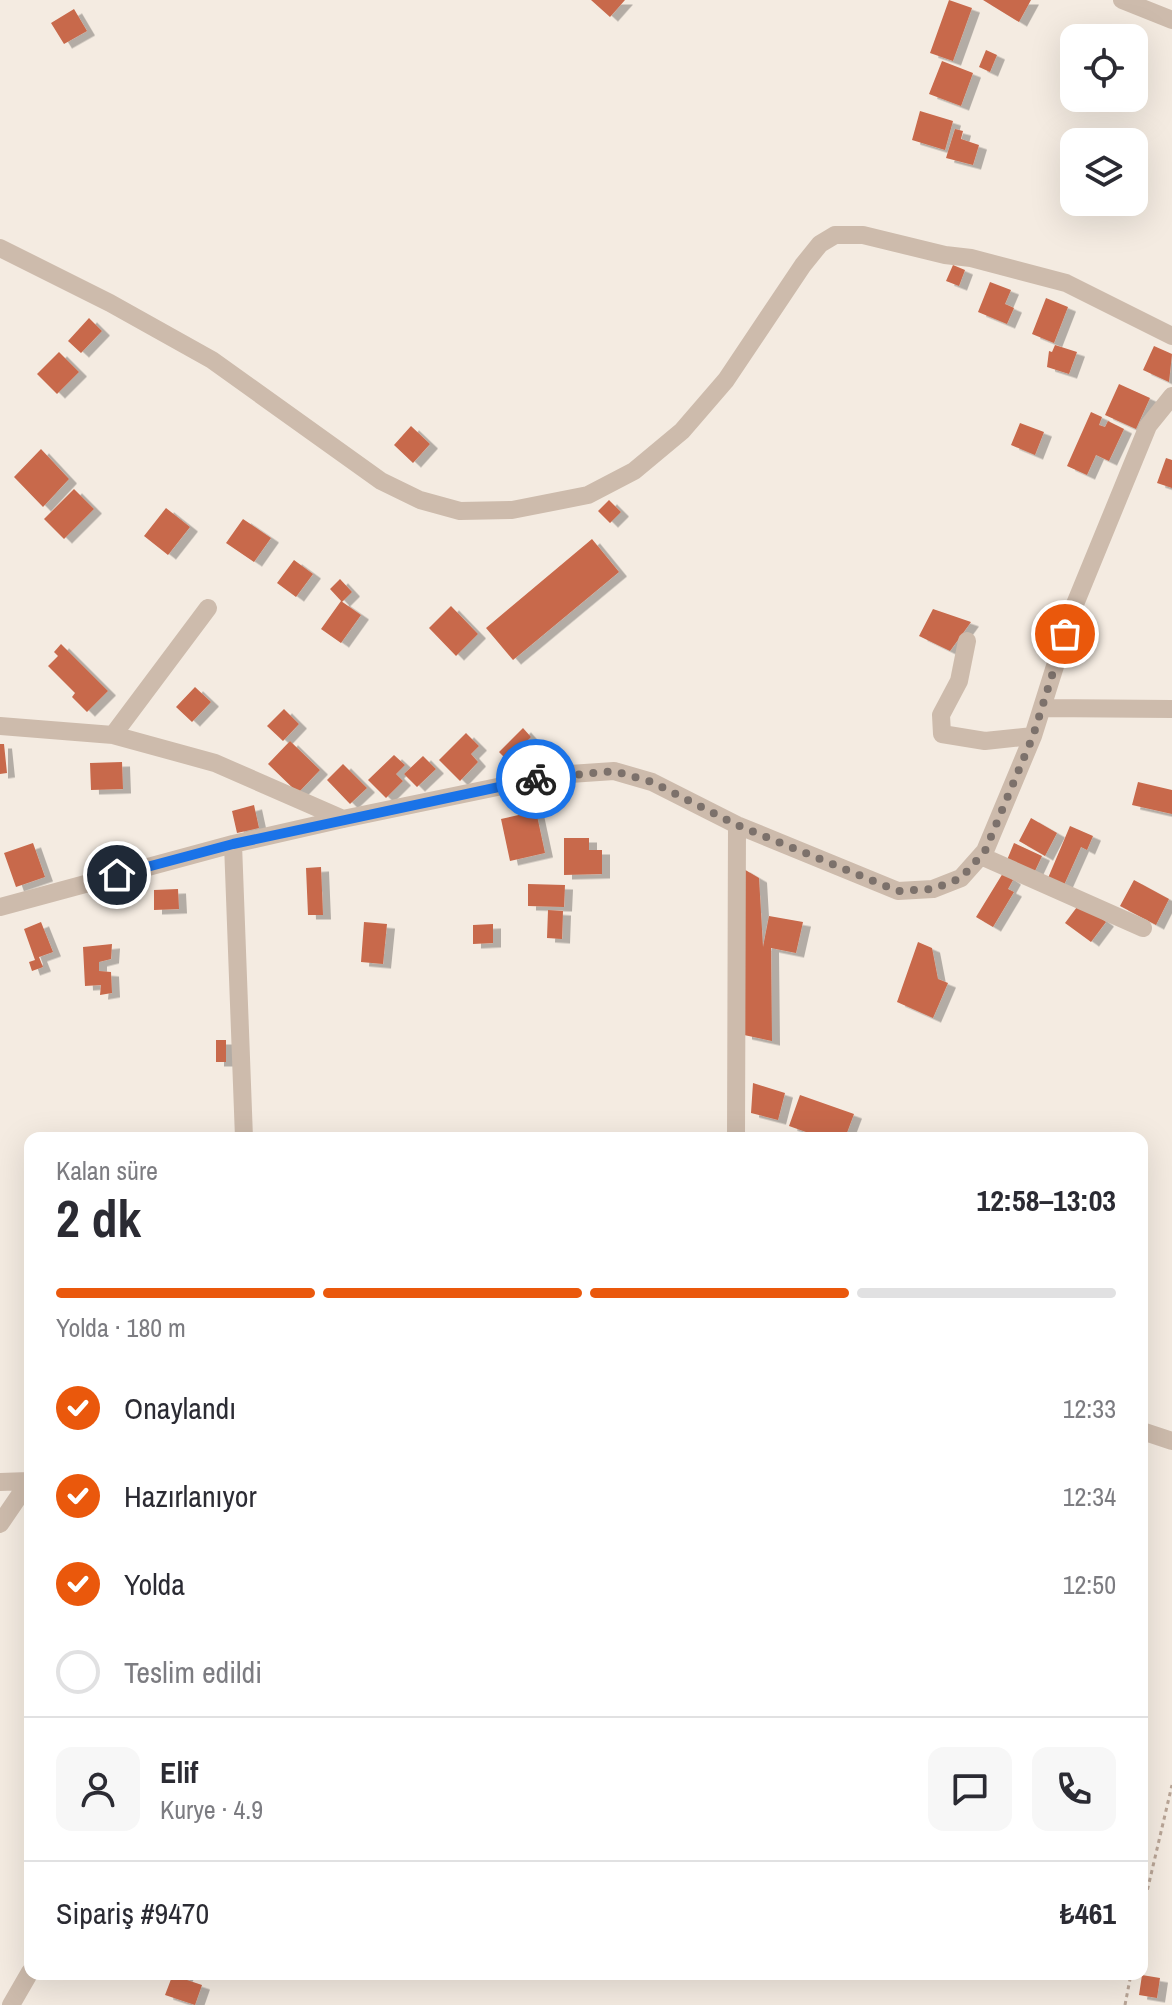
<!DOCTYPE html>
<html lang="tr">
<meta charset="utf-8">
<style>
body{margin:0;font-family:"Archivo Narrow",sans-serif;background:#f7f7f7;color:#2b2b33;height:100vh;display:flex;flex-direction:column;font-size:30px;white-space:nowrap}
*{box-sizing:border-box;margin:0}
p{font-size:26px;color:#7c7c81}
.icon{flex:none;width:44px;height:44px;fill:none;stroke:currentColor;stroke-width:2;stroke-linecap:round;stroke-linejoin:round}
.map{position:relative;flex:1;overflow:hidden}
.panel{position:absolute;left:24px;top:1132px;width:1124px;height:848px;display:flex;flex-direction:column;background:#fff;border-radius:16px;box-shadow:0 8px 32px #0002}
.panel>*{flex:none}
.tools{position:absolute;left:1060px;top:24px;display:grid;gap:16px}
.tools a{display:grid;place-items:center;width:88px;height:88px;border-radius:16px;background:#fff;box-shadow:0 8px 32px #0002;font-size:40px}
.pin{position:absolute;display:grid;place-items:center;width:68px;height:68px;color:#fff;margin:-34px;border:4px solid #fff;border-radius:50%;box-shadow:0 2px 8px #0007}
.courier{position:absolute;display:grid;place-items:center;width:80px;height:80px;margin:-40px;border:6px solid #1a73e8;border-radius:50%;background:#fff;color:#222;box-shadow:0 2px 10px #0007}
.overview em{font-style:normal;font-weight:700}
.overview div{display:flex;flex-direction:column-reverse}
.overview{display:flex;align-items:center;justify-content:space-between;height:136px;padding:0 32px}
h1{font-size:52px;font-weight:700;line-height:60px}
.bar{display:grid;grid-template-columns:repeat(4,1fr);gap:12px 8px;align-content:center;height:96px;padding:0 32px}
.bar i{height:10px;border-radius:6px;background:#e1e1e2}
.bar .selected{background:#ea580c}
.bar p{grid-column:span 4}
.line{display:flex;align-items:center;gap:20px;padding:0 32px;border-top:2px solid #e1e1e2}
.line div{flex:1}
.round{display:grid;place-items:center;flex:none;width:84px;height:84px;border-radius:16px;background:#f7f7f7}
ol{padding:0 32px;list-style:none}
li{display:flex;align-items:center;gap:24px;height:88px}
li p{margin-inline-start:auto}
li .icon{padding:8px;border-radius:50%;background:#ea580c;color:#fff;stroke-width:4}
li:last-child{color:#7c7c81}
li i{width:44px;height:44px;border:4px solid #e1e1e2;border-radius:50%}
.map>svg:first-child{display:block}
.building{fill:#c8694b;filter:url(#shadow)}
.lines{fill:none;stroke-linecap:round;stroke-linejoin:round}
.path{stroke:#b9a596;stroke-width:3;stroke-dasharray:4 4;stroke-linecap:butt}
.minor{stroke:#cdbbac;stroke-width:18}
.done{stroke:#7c716b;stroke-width:8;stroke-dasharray:0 14.4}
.route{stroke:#1a73e8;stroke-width:10}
</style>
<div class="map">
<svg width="1172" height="2005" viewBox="0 0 1172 2005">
<defs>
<filter id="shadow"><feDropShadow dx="8" dy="4.5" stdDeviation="0" flood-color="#0004"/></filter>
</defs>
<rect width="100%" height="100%" fill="#f4ebe1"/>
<path class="building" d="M591 0H625L610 17Z
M949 0 972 8 953 61 930 53Z
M983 0H1031L1019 22Z
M74 9 87 31 64 44 51 23Z
M986 50 997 55 990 72 979 67Z
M942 61 973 73 961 106 929 94Z
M920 111 953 121 945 150 912 140Z
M955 129 963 131 961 139 979 145 973 165 946 158Z
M953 265 965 270 959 286 946 281Z
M990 282 1011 290 1005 304 1014 308 1007 324 978 312Z
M1046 298 1068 307 1054 343 1032 334Z
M89 318 102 331 81 353 68 341Z
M1055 345 1077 352 1069 374 1047 367 1049 351 1052 352Z
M1154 346 1172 354 1169 382 1143 370Z
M59 352 79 372 57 394 37 374Z
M1119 384 1150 398 1136 429 1105 415Z
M1091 412 1102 417 1099 425 1105 427 1108 421 1124 429 1109 461 1096 455 1087 475 1067 466Z
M1020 423 1044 432 1035 455 1011 445Z
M411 426 430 444 413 463 394 445Z
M41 449 69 479 43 507 14 477Z
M1166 458 1172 460V488L1157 483Z
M74 489 94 509 64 539 44 519Z
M609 500 621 512 610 523 598 511Z
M166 508 190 527 168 555 144 536Z
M243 519 271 538 254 562 226 543Z
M592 539 619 572 513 660 486 628Z
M294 560 313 574 296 597 277 583Z
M340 579 352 592 342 602 330 589Z
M341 601 361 615 341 643 321 629Z
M451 606 478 634 456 656 429 628Z
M933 609 971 622 950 651 919 636Z
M61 644 108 691 87 712 72 697 75 693 48 666 58 656 54 652Z
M195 687 211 702 192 722 176 707Z
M284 709 299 724 283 741 267 726Z
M523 728 531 737 526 742 538 753 519 772 499 752Z
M466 733 479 746 471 754 478 762 460 781 439 760Z
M290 741 320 770 298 793 268 764Z
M0 744H4L7 773 0 774Z
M394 755 405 765 396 774 403 781 386 798 368 780Z
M423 756 436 769 417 787 404 774Z
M122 762 123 789 91 790 90 763Z
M343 764 367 788 350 804 327 780Z
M1138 782 1172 790V814L1132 805Z
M254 805 259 828 237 833 232 811Z
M536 811 545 853 510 861 501 819Z
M1031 818 1057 833 1045 856 1019 841Z
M1070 826 1093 836 1087 850 1081 847 1064 885 1048 878Z
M564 838H589V850H602V874L564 875Z
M33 843 45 877 16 887 4 853Z
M1014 843 1042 856 1034 873 1007 860Z
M321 867 323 915H308L306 868Z
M742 868 759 878 763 947 769 916 803 922 796 953 771 948 772 1041 744 1035Z
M1003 873 1013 880 1008 889 1014 892 993 927 976 917Z
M1134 880 1169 899 1156 925 1120 906Z
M528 884 565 885 564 907 528 906Z
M178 889 179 909 154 910V890Z
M1080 903 1106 922 1091 942 1065 923Z
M548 910 563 911 562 939 547 938Z
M41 922 53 952 39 957 43 967 32 971 29 962 35 960 24 929Z
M364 922 387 924 383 964 361 962Z
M493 924V943L473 944V925Z
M918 942 932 948 938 979 948 983 933 1018 897 1002Z
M112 944 111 959 99 962V971L111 972 112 993 100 995 101 985 85 986 83 947Z
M216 1040H226V1062H216Z
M753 1083 785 1093 778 1120 751 1113Z
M800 1095 854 1114 845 1138H823L789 1126Z
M173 1974H186L184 1979 202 1985 195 2005 165 1995Z
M1142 1975 1160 1978 1157 1998 1139 1995Z"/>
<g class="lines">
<path class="path" d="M1142 1913 1172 1785
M1125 2005 1131 1974"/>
<path class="minor" d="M1122 0 1172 20
M0 248 110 303 212 360 381 481 420 500 460 511 512 510 588 495 634 471 682 431 726 380 803 265 820 244 835 235H863L945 255 971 258 1066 283 1172 336
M967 641 959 681 941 715 942 734 985 741 1033 736
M1042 708 1172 709
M0 726 113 735 215 763 343 819
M113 735 208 608
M233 844 244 1138
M981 856 1143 928
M0 907 233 844 343 819 555 775 614 771 652 782 737 825 898 891 933 889 961 878 985 851 1033 736 1073 609 1148 426 1172 396
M736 1138 737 825
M1142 1431 1172 1441
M0 1482 29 1481
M0 1524 30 1480
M11 2005 30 1972"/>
</g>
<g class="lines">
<path class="done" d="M536 779 614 771 652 782 737 825 898 891 933 889 961 878 985 851 1033 736 1065 634"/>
<path class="route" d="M117 875 233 844 536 779"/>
</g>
</svg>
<div class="tools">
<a><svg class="icon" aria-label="locate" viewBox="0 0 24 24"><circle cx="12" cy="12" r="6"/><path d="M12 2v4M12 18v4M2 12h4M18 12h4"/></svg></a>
<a><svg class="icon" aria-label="layers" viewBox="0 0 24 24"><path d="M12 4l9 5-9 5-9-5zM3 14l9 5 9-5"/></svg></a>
</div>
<div class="pin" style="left:1065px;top:634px;background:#ea580c"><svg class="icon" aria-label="bag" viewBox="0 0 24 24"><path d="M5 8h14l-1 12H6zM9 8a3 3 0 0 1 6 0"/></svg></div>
<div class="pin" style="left:117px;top:875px;background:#1f2937"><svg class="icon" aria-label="home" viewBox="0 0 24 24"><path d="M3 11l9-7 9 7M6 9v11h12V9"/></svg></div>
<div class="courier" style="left:536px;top:779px"><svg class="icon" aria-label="bike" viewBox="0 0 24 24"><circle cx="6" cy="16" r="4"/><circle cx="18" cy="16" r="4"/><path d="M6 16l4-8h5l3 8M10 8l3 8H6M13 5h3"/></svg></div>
<section class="panel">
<div class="overview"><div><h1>2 dk</h1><p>Kalan süre</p></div><em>12:58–13:03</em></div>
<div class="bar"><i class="selected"></i><i class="selected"></i><i class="selected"></i><i></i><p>Yolda · 180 m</p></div>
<ol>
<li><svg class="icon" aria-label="check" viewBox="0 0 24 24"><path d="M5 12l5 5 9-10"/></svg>Onaylandı<p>12:33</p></li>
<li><svg class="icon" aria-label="check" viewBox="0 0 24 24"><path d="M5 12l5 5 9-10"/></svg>Hazırlanıyor<p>12:34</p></li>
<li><svg class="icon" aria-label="check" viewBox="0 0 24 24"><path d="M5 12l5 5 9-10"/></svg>Yolda<p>12:50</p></li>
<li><i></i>Teslim edildi</li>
</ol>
<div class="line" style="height:144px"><a class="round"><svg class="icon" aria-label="person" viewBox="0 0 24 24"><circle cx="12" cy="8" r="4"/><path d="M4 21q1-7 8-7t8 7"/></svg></a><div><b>Elif</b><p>Kurye · 4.9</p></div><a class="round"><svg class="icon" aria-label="chat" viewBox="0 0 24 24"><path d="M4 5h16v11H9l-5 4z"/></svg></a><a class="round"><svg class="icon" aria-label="phone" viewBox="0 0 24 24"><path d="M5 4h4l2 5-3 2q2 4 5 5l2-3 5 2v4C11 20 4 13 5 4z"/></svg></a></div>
<div class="line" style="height:104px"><div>Sipariş #9470</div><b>₺461</b></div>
</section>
</div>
